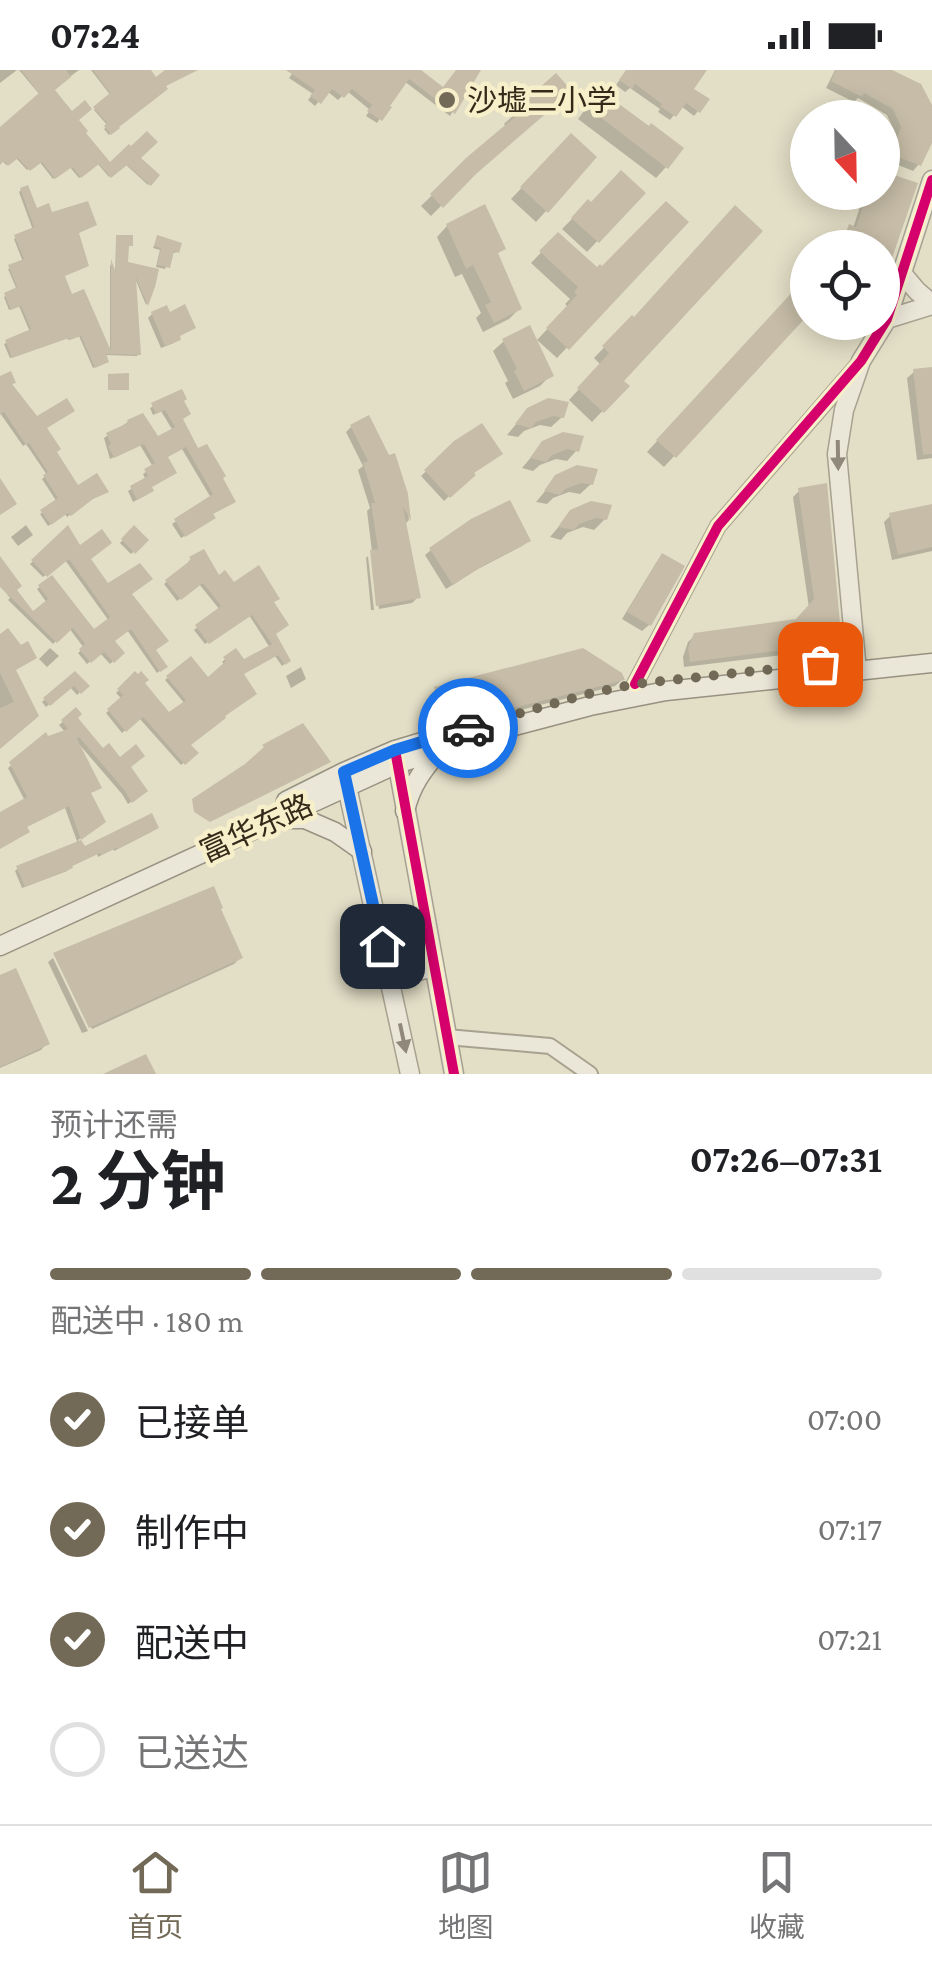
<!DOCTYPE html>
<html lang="zh">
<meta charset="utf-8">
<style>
body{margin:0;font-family:"Crimson Pro","Noto Sans SC",serif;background:#f6f6f6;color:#202124;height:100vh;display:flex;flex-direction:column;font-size:38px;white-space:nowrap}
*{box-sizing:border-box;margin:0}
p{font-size:32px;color:#757577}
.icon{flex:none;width:55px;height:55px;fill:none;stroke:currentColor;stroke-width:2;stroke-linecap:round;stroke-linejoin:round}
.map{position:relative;height:1004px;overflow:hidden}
.panel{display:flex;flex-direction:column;background:#fff;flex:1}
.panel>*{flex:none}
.needle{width:65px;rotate:158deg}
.buttons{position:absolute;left:790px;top:30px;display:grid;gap:20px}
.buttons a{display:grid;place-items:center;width:110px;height:110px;border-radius:50%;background:#fff;box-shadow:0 5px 25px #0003;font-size:50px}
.pin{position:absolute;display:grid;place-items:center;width:85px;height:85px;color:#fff;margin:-42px;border-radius:20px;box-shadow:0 5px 15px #0006}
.courier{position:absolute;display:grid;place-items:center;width:100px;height:100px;margin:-50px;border:8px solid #1a73e8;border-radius:50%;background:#fff;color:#222;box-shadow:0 2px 12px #0007}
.summary em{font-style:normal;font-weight:700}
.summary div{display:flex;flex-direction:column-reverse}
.summary{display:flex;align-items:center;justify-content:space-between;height:170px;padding:0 50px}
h1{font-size:65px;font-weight:700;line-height:75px}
.bar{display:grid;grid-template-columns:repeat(4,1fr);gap:15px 10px;align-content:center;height:120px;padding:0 50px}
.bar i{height:12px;border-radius:8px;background:#e0e0e0}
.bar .on{background:#726956}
.bar p{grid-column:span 4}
ol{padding:0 50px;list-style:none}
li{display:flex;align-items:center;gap:30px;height:110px}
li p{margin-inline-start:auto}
li .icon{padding:10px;border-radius:50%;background:#726956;color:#fff;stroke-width:4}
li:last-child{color:#757577}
li i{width:55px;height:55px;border:5px solid #e0e0e0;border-radius:50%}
.status{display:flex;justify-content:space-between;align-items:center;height:70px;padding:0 50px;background:#fff;direction:ltr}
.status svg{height:28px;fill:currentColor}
.tab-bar{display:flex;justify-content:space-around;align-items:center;height:140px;border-top:2px solid #e0e0e0;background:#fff;font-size:28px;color:#757577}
.tab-bar a{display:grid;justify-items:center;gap:5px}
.tab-bar .on{color:#726956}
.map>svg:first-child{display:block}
.shadow{fill:#0003}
.building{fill:#c6bca7}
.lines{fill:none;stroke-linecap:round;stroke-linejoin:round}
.minor-casing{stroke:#a7a290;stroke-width:18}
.tertiary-casing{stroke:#a7a290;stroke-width:21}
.secondary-casing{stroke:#979181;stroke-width:21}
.minor{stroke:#eae7d9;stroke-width:14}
.tertiary{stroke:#eae7d9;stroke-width:18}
.secondary{stroke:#eae7d9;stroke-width:18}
.cycleway-casing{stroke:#f6efca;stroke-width:16}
.cycleway{stroke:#d6006c;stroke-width:10}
.oneway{fill:#90887a}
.done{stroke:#726956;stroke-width:10;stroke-dasharray:0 18}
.route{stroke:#1a73e8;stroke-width:12}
.poi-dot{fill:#726956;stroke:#f6efca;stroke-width:4}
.labels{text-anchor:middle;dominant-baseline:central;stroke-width:9;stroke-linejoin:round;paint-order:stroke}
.poi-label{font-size:30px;fill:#352a1a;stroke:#f6efca;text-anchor:start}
.street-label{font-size:30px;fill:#352a1a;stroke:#f6efca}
</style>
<div class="status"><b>07:24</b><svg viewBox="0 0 49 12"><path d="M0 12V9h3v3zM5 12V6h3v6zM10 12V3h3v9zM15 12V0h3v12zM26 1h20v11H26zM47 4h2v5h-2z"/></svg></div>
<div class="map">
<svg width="932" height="1004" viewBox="0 0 932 1004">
<rect width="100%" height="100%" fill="#e3dec6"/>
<path class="shadow" d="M0 0H17L0 13Z
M19 0H79L52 20 76 50 83 63 109 95 138 88 157 106 148 115 125 94 109 107 97 93 79 108 69 96 53 109 39 91 27 100 16 88 6 95 2 90 0 92V58L40 25Z
M91 0H148L156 11 177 0H197L163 16 109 65 104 59 108 56 94 40 111 26Z
M295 0H417L443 20 458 0H478L450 46 404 11 377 53 366 46 370 40 347 21 338 30 327 21 315 36 308 30 313 24 289 8Z
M627 0H704L691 19 698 41 694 46 681 36 670 50 658 42 660 39 630 18 625 22 616 15Z
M835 0H887L932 40V67L919 94 913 101 886 90 896 65 887 45 858 28 854 32 826 18Z
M555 7 465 112 431 146 421 136 468 90 506 57 504 54Z
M590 33 666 97 656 108 578 49Z
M571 66 594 88 536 152 511 129Z
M915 114 882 207V178H838L843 164 850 157 853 158 865 122H882Z
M21 120 36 141 51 146 76 163 62 206 71 227 83 222 110 285V194L115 207 116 169 118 167 131 175 126 177V194L155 201 160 180 153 178 158 168 177 182 171 184 165 199 156 197 153 216 146 235 135 208 138 284 137 286 104 285 105 293 93 298 79 266 68 270 67 268 10 288 4 274 30 262 19 236 9 240 4 227 17 220 8 199 23 192 14 169 33 160 19 122Z
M642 123 587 182 562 159 588 133Z
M686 152 557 288 537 270 568 237 565 234 570 229 531 193 558 165 597 201Z
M447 156 503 178 496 185 519 239 509 249 483 262 476 248 481 243 462 204 455 207 437 167Z
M798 218 808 242 664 397 647 382Z
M152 244 177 267 178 269 174 273 161 278 148 248Z
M632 248 621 311 626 316 592 352 569 330 601 295 594 288Z
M504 271 551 305 540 316 513 329 505 313 508 311 493 281Z
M932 300V388L917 390 907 308 914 302Z
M0 309 10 315 44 358 54 383 88 431 67 447 65 444 48 456 40 444 57 432 42 409 47 405 26 374 23 376 0 343Z
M181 322 180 349 197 382 223 406 210 451 181 468 172 454 211 428 182 379 166 387 148 424 133 432 128 421 146 410 143 404 153 397 140 375 110 389 104 368 128 352 157 369 173 361 161 341 153 345 150 338Z
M528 340 562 347 551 357 540 355 524 361 518 367 507 365Z
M351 357 405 425 409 450 404 455 418 527 412 533 379 539 367 441 370 438 358 400 363 396 346 362Z
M456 373 472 404 444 431 421 406Z
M543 373 577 380 567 391 556 389 540 395 533 401 522 398Z
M557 407 591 414 580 424 569 422 553 428 547 434 536 432Z
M800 420 838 563 823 577 807 582 684 597 683 587 688 572 695 565 796 551 809 538 793 427Z
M932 436V481L892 490 884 452 891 445Z
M571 442 605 449 594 460 583 457 567 463 561 470 550 467Z
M26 455 33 465 18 476 11 467Z
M134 458 146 470 131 484 120 473Z
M68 459 107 517 129 524 153 581 165 596 157 603 127 560 112 571 122 583 110 594 100 583 87 594 78 583 84 578 69 558 53 574 8 530 10 528 0 515V490L14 520 33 544 47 533 37 519 52 508 93 562 109 551 65 490 43 507 30 494Z
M528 471 522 476 476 500 446 519 425 485 431 480Z
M368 486 374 540H371L366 488Z
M662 486 649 555 642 561 622 549 656 493Z
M191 489 218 508 271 533 273 564 288 591 282 596 275 586 241 604 222 646 188 675 195 683 181 695 139 648 122 663 106 643 122 629 116 623 135 605 169 645 185 634 165 610 191 589 208 610 225 595 222 592 235 581 244 592 270 578 249 545 205 574 194 560 220 540 199 514 177 531 164 514 189 494 188 492Z
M0 567 36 645 0 676Z
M50 578 59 586 47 597 39 589Z
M301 597 306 609 291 618 286 606Z
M75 604 86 616 77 625 70 617 46 637 42 632Z
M622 610 615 616 505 644 500 641H492L448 654 436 650 429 626 435 620Z
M76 641 75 648 103 681 128 698 142 724 128 734 122 724 78 673 89 724 100 755 78 770 84 779 153 761 114 781 113 779 98 787 97 784 70 797 67 801 22 818 15 801 18 798 78 774 65 738 24 758 0 778V744L25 731 8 698 45 666 46 669 65 662 59 655Z
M56 885 240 888 234 894 92 959Z
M53 888 88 961 82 963 48 892Z
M0 908 47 973 41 980 0 998Z"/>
<path class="building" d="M21 0H66L71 7 55 20 72 41 85 30 92 39 79 50 88 61 86 63 110 92 129 74 131 76 147 61 158 72 141 88 160 105 151 116 127 95 111 108 99 94 81 108 72 97 55 109 42 92 30 101 18 88 8 96 4 91 0 95V57L39 23Z
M93 0H151L156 7 165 0H198L166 16 168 19 119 57 120 58 111 65 104 56 107 53 93 37 110 23Z
M286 0H421L443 17 456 0H481L455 44 409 9 390 36 392 37 382 51 367 41 372 35 352 19 344 28 332 19 321 34 310 26 315 20Z
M626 0H707L694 19 710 29 700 43 686 33 676 47 660 36 662 34 635 14 632 19 619 10Z
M836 0H892L921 14 932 35V73L921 96 891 84 901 57 893 39 864 23 862 27 831 11Z
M556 3 572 21 476 104 443 138 430 124 466 88 516 46 512 42Z
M600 20 649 56 651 53 684 78 668 99 587 37Z
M571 63 597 87 548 143 520 117Z
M621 100 646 123 599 173 571 148 588 129 591 132Z
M882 101 918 113 884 211 882 178H841L849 154 856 157 868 122H882Z
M28 115 37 138 49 133 52 142 88 131 97 155 79 163 89 196 65 206 72 224 84 219 111 281V189L116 203V165H133V176H129L128 192 159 199 155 217 148 236 136 208 141 285 106 284 109 292 95 298 81 266 70 270 69 268 12 288 5 270 31 259 21 236 11 240 4 223 17 217 8 195 24 189 14 165 34 157 20 118Z
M666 131 689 152 569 280 546 258 577 225 574 222 578 217 539 181 558 162 597 197 600 194 602 196Z
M485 134 506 179 498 183 522 239 494 253 485 235 491 232 473 195 466 199 446 154Z
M735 135 763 161 624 311 630 316 604 343 577 318 609 283 602 276 632 245 634 247Z
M157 165 182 173 179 183 174 181 170 198 157 195 161 178 154 176Z
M808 205V245L676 388 656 370Z
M185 234 196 258 180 266 181 270 165 276 151 242 167 235 170 242Z
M530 255 554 306 524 321 514 301 517 299 502 269Z
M932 297V384L923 385 913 299Z
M11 301 16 313 12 314 37 346 67 328 75 341 47 358 61 379 57 382 78 415 97 403 109 422 93 429 71 446 68 443 51 455 40 440 58 428 43 405 48 402 29 373 26 375 4 342 0 345V306Z
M129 303V320H108V304Z
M182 319 187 329 184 331 191 344 183 349 198 378 207 374 226 406 223 408 236 432 213 444 216 448 185 467 174 449 213 424 186 377 168 387 177 403 152 417 154 421 137 430 130 416 148 406 144 399 155 393 144 374 114 388 108 376 111 374 106 363 128 353 127 350 143 343 158 366 175 357 165 340 156 344 151 333Z
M548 328 569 332 564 348 553 346 536 352 531 358 515 354 527 338Z
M369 345 389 385 395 383 408 424 411 451 403 437 421 528 376 536 370 480 378 479 371 433H375L363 393 368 391 350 355Z
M482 353 503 384 474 403 476 405 450 428 424 400 454 371Z
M563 362 584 366 579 382 568 379 552 385 546 392 530 388 542 371Z
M577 395 598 399 593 415 582 413 565 419 560 425 544 421 555 405Z
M0 408 17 434 0 445Z
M827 413 841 564 832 571 816 576 690 592 688 578 694 563 796 549 814 529 798 418Z
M510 430 531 471 484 495 453 515 429 478 471 449Z
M591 431 612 435 607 450 596 448 579 454 574 460 558 457 570 440Z
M932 434V477L898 485 889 443Z
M68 455 80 475 102 459 112 473 91 489 108 513 140 493 153 509 132 524 169 571 156 580 168 597 160 602 131 559 115 571 125 583 114 593 104 582 91 593 79 579 85 574 73 558 57 573 0 517V486L22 516 17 520 33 541 48 529 38 515 52 505 94 559 110 547 69 489 47 507 31 490Z
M134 455 149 470 135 484 121 469Z
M204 479 219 505 225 500 234 512 259 495 280 529 274 532 289 555 276 564 291 591 285 595 278 585 244 604 257 624 225 646 226 648 191 675 199 683 185 695 145 649 143 647 126 662 107 639 123 625 117 619 135 601 138 604 141 601 149 610 145 613 169 642 186 630 166 606 191 586 208 607 226 591 223 587 236 578 244 589 272 574 252 545 209 574 195 555 221 536 203 513 181 530 165 510 191 490 189 487Z
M662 483 685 496 651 556 627 542Z
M8 558 21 575 28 571 37 588 16 600 39 646 0 679V638L14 632 0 603V564Z
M583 578 622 603 625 610 513 638 508 635H500L456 648 442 643 434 617Z
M75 601 90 616 81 624 74 616 50 636 43 628Z
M76 637 82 644 78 648 103 678 109 673 120 687 136 674 145 686 131 697 148 721 132 733 125 721 79 667 77 669 102 718 91 723 106 752 81 770 69 736 27 757 30 762 0 779V742L27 727 9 692 46 662 48 666 68 659 61 650Z
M303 653 331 692 210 752 194 742 192 729 245 694 264 677 262 675Z
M152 743 159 758 117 779 116 778 102 785 100 783 72 796 73 798 25 817 16 796 81 770 85 776Z
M214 816 223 838 221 839 243 888 89 958 53 883Z
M16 898 50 974 0 997V905Z
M146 984 156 1004H103Z"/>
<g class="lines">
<g class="minor-casing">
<path id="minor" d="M635 614 718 456 857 296
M447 967 550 976 590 1004"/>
</g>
<g class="tertiary-casing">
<path id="tertiary" d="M901 202 917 221 932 234
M887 249 932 235
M857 601 837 384 844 340 861 291 887 249 932 110
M395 680 454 1004
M344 703 410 1004
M389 908 434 897"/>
</g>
<g class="secondary-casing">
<path id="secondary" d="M286 731 344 702 395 680 504 647
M405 741C411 716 422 701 438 682
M280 749H305L335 762 362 781
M0 876 397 694 518 655 590 636 666 621 932 593"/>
</g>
<use href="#minor" class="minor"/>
<use href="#tertiary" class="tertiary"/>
<use href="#secondary" class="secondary"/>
<g class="cycleway-casing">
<path id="cycleway" d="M635 614 718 456 861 291 887 249 932 110
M395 680 454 1004"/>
</g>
<use href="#cycleway" class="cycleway"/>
</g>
<defs><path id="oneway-solid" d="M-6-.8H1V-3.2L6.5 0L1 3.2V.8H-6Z" transform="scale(2.5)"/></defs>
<g class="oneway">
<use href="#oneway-solid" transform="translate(838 385) rotate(89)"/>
<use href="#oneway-solid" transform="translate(403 968) rotate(78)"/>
</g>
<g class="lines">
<path class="done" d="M468 658 584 625 635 614 820 594"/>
<path class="route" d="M382 876 344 702 395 680 468 658"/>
</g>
<circle class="poi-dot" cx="447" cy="30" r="10"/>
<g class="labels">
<g class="poi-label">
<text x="467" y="30">沙墟二小学</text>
</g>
<g class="street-label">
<text transform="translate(256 758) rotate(-25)">富华东路</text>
</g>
</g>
</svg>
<div class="buttons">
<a><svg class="needle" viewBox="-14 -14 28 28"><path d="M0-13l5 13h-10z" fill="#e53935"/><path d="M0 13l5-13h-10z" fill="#757577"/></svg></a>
<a><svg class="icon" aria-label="locate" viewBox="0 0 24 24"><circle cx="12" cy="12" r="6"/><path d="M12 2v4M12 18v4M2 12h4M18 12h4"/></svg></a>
</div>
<div class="pin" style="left:820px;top:594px;background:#ea580c"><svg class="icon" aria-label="bag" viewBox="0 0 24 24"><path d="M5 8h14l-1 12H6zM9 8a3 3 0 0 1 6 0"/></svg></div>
<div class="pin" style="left:382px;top:876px;background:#1f2937"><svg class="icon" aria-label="home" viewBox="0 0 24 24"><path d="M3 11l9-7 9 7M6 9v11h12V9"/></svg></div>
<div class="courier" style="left:468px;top:658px"><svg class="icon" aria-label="car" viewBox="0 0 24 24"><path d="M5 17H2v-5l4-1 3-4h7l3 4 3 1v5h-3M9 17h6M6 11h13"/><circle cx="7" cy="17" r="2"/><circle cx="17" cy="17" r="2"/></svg></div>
</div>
<section class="panel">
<div class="summary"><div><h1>2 分钟</h1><p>预计还需</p></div><em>07:26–07:31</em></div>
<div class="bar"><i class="on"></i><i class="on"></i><i class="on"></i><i></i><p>配送中 · 180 m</p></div>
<ol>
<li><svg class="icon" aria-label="check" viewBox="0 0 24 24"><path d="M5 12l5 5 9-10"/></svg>已接单<p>07:00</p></li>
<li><svg class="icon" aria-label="check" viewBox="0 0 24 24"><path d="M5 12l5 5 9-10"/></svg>制作中<p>07:17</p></li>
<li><svg class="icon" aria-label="check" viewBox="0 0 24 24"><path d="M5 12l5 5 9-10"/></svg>配送中<p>07:21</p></li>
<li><i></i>已送达</li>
</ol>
</section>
<nav class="tab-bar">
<a class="on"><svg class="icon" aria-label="home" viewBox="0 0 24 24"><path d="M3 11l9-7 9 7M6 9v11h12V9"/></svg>首页</a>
<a><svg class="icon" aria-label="map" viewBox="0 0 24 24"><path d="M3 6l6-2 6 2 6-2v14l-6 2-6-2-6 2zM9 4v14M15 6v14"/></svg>地图</a>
<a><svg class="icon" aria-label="saved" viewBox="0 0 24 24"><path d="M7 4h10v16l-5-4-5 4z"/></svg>收藏</a>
</nav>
